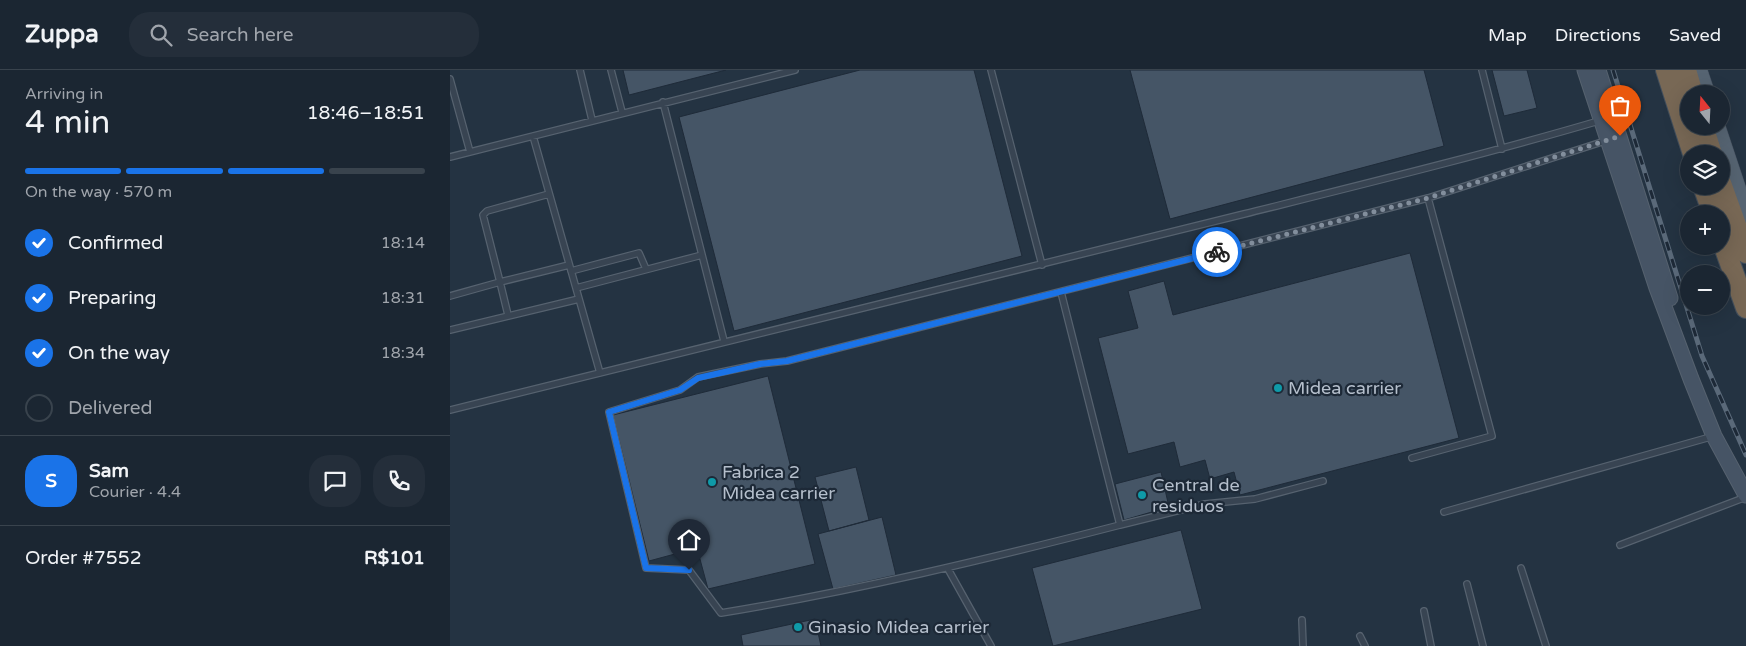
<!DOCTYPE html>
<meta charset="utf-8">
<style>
body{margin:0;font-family:"Varela Round",sans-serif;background:#242e3a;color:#f1f3f6;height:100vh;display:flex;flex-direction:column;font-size:19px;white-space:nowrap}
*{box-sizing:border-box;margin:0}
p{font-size:16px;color:#a0a5ac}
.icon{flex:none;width:28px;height:28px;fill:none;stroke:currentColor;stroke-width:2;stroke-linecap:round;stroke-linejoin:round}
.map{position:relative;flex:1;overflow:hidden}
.sheet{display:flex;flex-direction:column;background:#1b2632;width:450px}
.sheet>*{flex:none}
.needle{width:32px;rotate:342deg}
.tools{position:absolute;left:1230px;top:15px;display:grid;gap:10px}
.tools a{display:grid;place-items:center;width:50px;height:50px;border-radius:50%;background:#1b2632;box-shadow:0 5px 20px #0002,0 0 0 1px #39434d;font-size:25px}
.pin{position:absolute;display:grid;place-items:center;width:42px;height:42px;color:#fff;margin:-51px -21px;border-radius:50% 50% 50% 0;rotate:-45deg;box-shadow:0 0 5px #0007}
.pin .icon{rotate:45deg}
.courier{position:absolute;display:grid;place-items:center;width:50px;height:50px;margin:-25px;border:4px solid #1a73e8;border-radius:50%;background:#fff;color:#222;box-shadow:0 1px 6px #0007}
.headline em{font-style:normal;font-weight:600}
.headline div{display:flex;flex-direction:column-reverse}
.headline{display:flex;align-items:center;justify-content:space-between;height:85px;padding:0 25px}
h1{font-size:32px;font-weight:600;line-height:38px}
.bar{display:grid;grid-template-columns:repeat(4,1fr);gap:8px 5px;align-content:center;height:60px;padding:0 25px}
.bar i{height:6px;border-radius:4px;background:#39434d}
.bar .active{background:#1a73e8}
.bar p{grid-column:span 4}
.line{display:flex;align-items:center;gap:12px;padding:0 25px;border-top:1px solid #39434d}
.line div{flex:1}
.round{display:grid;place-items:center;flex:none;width:52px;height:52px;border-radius:20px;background:#242e3a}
ol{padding:0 25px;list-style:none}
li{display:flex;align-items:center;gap:15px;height:55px}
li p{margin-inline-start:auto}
li .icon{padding:5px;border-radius:50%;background:#1a73e8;color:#fff;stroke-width:4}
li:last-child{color:#a0a5ac}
li i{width:28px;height:28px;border:2px solid #39434d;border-radius:50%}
header{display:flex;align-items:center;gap:30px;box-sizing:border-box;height:70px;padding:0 25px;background:#1b2632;border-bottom:1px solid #39434d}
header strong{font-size:24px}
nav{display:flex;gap:28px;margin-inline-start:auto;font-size:18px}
.search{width:350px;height:45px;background:#242e3a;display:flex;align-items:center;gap:12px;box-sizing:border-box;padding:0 18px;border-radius:20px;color:#a0a5ac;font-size:19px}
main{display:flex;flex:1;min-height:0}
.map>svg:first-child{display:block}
.building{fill:#455566;stroke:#1f2b39}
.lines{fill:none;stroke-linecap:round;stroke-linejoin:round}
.lane-casing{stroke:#56626f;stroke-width:8}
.secondary-casing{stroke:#56626f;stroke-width:17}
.primary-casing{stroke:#45505e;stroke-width:19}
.highway-casing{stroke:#434f5c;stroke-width:22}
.lane{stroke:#384452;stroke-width:5.5}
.secondary{stroke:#465465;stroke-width:15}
.primary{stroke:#566472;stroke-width:18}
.highway{stroke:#786855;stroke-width:20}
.rail-casing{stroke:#5a6979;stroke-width:5}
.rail{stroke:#1d2937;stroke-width:3;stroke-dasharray:9;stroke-linecap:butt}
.done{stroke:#828e9c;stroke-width:5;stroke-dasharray:0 9}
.route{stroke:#1a73e8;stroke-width:6}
.culture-dot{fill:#0f9aa8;stroke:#1d2937;stroke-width:2}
.labels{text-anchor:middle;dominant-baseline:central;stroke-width:4.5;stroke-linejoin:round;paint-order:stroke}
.poi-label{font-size:18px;fill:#b5bfcc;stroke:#1d2937;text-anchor:start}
</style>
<header>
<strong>Zuppa</strong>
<div class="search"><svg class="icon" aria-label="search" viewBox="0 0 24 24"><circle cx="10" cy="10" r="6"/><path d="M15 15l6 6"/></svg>Search here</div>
<nav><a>Map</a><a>Directions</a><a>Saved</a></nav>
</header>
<main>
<section class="sheet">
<div class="headline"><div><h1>4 min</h1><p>Arriving in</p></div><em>18:46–18:51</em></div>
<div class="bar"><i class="active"></i><i class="active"></i><i class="active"></i><i></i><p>On the way · 570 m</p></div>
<ol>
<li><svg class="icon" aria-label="check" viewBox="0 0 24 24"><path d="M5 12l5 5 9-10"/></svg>Confirmed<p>18:14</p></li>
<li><svg class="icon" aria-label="check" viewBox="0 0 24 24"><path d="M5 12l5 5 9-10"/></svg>Preparing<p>18:31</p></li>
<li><svg class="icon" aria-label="check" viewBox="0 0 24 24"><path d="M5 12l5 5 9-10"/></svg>On the way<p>18:34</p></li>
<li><i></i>Delivered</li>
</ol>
<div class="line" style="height:90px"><b class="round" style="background:#1a73e8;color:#fff">S</b><div><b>Sam</b><p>Courier · 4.4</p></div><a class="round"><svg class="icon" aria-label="chat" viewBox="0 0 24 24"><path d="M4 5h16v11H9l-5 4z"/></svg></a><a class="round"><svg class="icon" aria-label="phone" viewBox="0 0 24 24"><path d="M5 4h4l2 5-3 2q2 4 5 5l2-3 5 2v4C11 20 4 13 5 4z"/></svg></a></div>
<div class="line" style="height:65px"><div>Order #7552</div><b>R$101</b></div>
</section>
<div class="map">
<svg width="1296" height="576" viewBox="0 0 1296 576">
<rect width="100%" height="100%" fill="#243342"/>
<path class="building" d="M173 0H276L179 25Z
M410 0H524L572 186 284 261 229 47Z
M680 0H974L994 76 720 149Z
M1042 0H1077L1087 38 1054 46Z
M960 183 1009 368 790 425 784 402 760 409 755 390 730 397 724 372 678 384 648 268 688 258 678 221 714 211 723 245Z
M318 306 365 494 258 519 247 478 199 491 163 345Z
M406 397 419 450 379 461 365 407Z
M711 402 719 437 674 450 665 414Z
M432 447 446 505 383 519 368 464Z
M731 460 752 539 603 576 582 498Z
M365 549 371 576H293L291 565Z"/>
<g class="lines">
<g class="lane-casing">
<path id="lane" d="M130 0 142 50
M161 0 172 42
M541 0 592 195
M1032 0 1052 79
M0 9 20 82
M213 32 274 271
M83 66 150 303
M0 87 345 0
M121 201 189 183 196 199
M126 218 252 185
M611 222 670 455C538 489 405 521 271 543L239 500 196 498 159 342 230 320 248 307 310 294 337 291 978 128 1158 70
M0 226 50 212 33 145 37 141 99 124
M58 245 50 212 119 195
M0 260 129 229
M0 340C265 275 530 210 794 144 914 114 1033 85 1152 50
M962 388 1042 366 978 128
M994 442 1264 366
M670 455 755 434 805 429 873 411
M1170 475 1296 427
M1071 498 1096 576
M498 499 541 576
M1017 514 1033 576
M974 541 981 576
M852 550 853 576
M910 566 915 576"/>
</g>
<g class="secondary-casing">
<path id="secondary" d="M1135 0 1207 218 1241 309 1264 366 1296 425
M1148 0 1220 228"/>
</g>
<g class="primary-casing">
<path id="primary" d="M1248 0 1256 24
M1266 56 1296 146"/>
</g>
<g class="highway-casing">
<path id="highway" d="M1216 0 1243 84
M1236 0 1243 24
M1253 56 1262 84
M1271 113 1296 183
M1253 116 1263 144
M1271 168 1296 238"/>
</g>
<use href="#lane" class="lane"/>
<use href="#secondary" class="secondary"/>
<use href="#primary" class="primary"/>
<use href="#highway" class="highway"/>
<g class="rail-casing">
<path id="rail" d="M1163 0 1252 286 1296 385"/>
</g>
<use href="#rail" class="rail"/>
</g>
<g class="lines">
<path class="done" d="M767 182 978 128 1170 66"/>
<path class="route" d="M239 500 196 498 159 342 230 320 248 308 310 294 337 291 767 182"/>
</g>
<g class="culture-dot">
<circle cx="828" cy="318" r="5"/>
<circle cx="262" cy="412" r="5"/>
<circle cx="692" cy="425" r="5"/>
<circle cx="348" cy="557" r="5"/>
</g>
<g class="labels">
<g class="poi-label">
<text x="838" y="318">Midea carrier</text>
<text x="272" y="402">Fabrica 2<tspan x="272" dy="21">Midea carrier</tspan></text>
<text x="702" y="415">Central de<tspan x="702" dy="21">residuos</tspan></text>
<text x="358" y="557">Ginasio Midea carrier</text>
</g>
</g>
</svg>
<div class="tools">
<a><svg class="needle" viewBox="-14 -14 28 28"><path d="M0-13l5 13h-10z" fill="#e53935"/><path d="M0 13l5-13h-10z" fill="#a0a5ac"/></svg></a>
<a><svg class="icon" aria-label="layers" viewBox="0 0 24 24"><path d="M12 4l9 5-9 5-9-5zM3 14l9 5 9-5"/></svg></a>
<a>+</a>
<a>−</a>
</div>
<div class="pin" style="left:1170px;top:66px;background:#ea580c"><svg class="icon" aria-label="bag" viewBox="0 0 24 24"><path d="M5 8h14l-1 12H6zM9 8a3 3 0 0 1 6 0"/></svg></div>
<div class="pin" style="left:239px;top:500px;background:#1f2937"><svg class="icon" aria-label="home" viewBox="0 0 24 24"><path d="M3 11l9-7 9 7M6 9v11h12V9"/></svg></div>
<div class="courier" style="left:767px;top:182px"><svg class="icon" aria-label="bike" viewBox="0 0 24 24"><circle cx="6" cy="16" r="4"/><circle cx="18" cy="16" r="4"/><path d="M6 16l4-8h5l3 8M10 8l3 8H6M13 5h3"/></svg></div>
</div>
</main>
